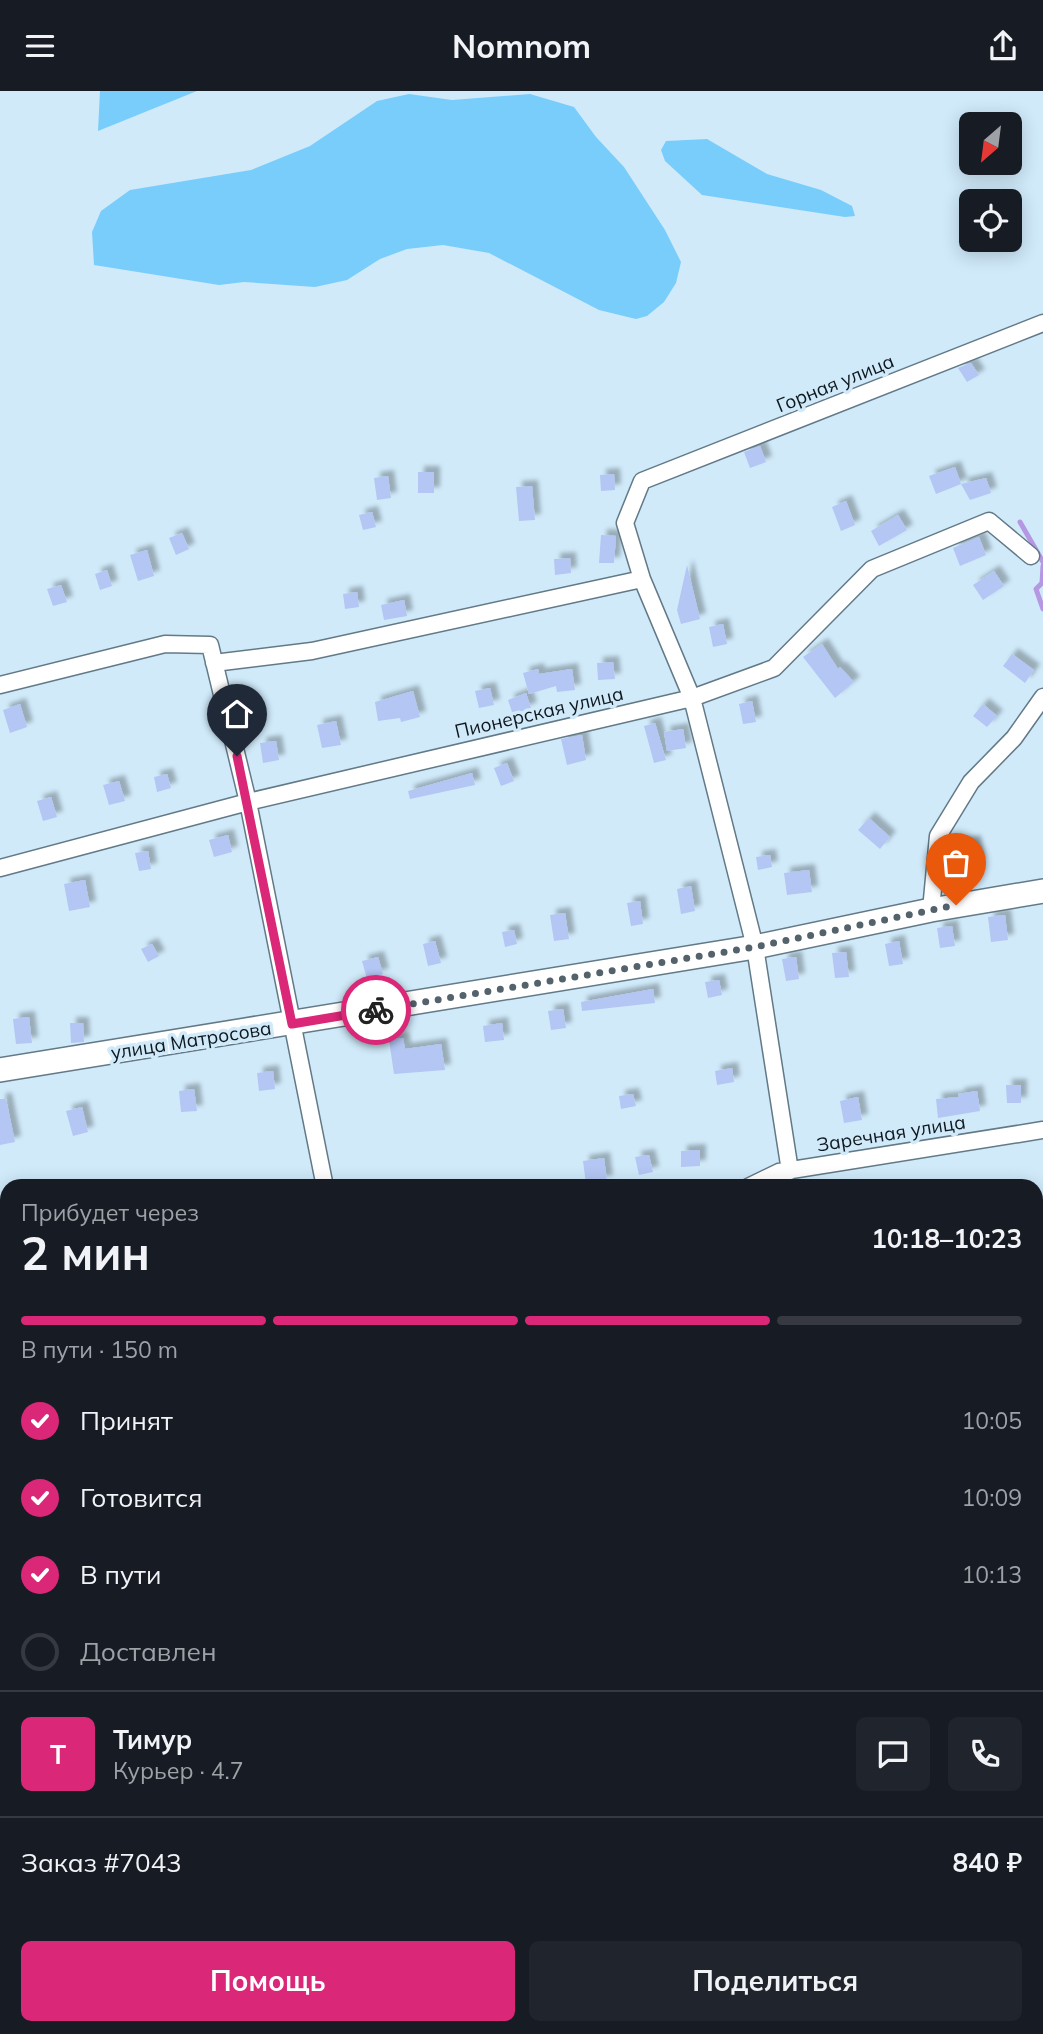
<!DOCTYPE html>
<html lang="ru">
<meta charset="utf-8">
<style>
body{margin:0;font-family:Mulish,sans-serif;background:#20242c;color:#f1f3f6;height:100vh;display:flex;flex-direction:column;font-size:26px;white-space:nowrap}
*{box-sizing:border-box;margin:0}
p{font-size:23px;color:#9ea1a6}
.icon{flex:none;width:38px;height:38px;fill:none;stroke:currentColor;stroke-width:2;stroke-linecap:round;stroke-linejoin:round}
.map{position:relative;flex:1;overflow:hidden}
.details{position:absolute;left:0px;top:1088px;width:1043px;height:856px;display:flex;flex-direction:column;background:#171b24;border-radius:21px 21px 0 0;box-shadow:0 4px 18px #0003}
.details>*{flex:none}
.needle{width:46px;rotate:208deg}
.buttons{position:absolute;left:959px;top:21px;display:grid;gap:14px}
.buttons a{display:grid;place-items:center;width:63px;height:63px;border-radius:10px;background:#171b24;box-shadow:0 4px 18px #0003;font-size:35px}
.pin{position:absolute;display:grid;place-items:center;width:60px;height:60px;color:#fff;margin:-72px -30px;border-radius:50% 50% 50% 0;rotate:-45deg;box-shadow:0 0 7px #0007}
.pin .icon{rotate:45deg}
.courier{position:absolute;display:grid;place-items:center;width:70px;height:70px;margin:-35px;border:5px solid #db2777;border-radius:50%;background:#fff;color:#222;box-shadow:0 2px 9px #0007}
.overview em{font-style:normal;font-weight:700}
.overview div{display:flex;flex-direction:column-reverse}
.overview{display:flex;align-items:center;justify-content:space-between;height:119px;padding:0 21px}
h1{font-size:46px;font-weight:700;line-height:52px}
.bar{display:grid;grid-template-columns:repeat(4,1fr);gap:10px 7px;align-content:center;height:84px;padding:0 21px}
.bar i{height:9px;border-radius:5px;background:#363941}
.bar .on{background:#db2777}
.bar p{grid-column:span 4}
.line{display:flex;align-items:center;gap:18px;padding:0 21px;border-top:2px solid #363941}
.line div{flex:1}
.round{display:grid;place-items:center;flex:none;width:74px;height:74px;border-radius:10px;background:#20242c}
ol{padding:0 21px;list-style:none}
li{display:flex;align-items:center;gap:21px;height:77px}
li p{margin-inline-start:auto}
li .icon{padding:7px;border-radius:50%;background:#db2777;color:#fff;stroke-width:4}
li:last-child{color:#9ea1a6}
li i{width:38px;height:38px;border:4px solid #363941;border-radius:50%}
.cta{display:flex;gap:14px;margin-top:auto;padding:14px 21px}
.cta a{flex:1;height:80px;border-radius:10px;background:#db2777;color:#fff;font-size:28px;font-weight:700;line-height:80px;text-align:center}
.cta a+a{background:#20242c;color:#f1f3f6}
header{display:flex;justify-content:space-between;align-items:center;height:91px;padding:0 21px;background:#171b24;font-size:32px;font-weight:700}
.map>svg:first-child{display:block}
.green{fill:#79cdfb}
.water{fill:#b597e3}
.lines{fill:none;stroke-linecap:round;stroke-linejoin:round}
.stream{stroke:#b597e3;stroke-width:5}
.building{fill:#b4c6f3;filter:url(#shadow)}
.lane-casing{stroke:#627987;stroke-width:11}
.street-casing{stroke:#627987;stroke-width:19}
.secondary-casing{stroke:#627987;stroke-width:26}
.lane{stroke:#fff;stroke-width:8}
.street{stroke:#fff;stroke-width:16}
.secondary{stroke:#fff;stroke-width:23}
.rail-casing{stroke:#4b5962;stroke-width:8}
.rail{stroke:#d0eafa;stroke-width:5;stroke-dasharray:16;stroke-linecap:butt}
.done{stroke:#53626b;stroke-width:7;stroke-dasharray:0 12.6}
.route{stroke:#db2777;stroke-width:9}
.labels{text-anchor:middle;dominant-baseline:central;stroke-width:7;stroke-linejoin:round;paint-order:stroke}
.street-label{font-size:19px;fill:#0f181e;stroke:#d0eafa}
</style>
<header><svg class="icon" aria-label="menu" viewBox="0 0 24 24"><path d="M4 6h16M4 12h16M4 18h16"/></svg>Nomnom<svg class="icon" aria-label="share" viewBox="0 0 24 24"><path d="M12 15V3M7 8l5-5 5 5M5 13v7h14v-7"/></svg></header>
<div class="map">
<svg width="1043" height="1943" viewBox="0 0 1043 1943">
<defs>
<filter id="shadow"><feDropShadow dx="6" dy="-6" stdDeviation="2" flood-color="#0004"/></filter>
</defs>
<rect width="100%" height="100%" fill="#d0eafa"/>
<path class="green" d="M100 0H197L98 40Z
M409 3 452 9 530 3 574 16 596 46 624 76 665 139 681 171 676 192 664 211 647 225 636 228 599 219 489 162 443 154 407 158 380 168 347 189 315 196 244 191 219 194 94 174 92 141 101 120 130 99 251 79 310 55 377 10Z
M707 48 767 83 821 99 852 115 855 125 845 126 702 104 665 70 661 59 666 50Z
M1043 1726V1943H791L798 1937H1036V1732Z"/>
<path class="water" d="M1043 1405V1653L1036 1659V1411Z
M517 1937H721L715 1943H509Z"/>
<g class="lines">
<path class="stream" d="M1020 431 1043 471
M1043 475 1042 492 1036 498 1043 518"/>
</g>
<path class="building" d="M971 272 979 284 967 291 958 277Z
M760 355 766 371 750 377 744 361Z
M955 376 961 393 936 403 929 385Z
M418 381H434V402H418Z
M614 383 615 399 601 400 600 384Z
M388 385 391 407 377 409 374 387Z
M986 387 991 402 970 409 961 393Z
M532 395 535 429 519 430 516 396Z
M846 410 855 434 841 440 832 416Z
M372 421 376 436 363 439 359 424Z
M898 424 907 439 879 455 871 440Z
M182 442 189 458 176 464 169 447Z
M601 444 616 445 614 472H599Z
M979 446 986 464 960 475 953 457Z
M147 459 154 485 138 490 130 464Z
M570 467 571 482 555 484 554 468Z
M687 474 700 528 681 533 677 519Z
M107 479 112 495 100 499 95 483Z
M994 480 1004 495 983 509 973 494Z
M61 494 67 511 53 515 47 498Z
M357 501 359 516 345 518 343 503Z
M404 509 407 525 384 529 381 514Z
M723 533 727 553 713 556 709 536Z
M822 553 838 578 840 576 854 591 835 607 803 566Z
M1012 563 1034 579 1025 592 1003 575Z
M613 571 615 588 598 589 597 572Z
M538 578 539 583 572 578 575 599 557 601 556 595 529 603 523 582Z
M490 597 494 614 479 617 475 600Z
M413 600 420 626 401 631 400 627 378 630 375 611Z
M526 602 531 617 513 624 508 609Z
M752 610 756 631 743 633 739 613Z
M20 613 27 636 10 642 3 619Z
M983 613 997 625 987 636 973 625Z
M336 630 341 654 322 657 317 634Z
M655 632 666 669 654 672 644 635Z
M683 638 686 657 667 660 664 641Z
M582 644 586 669 567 674 561 648Z
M276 650 279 669 263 672 260 652Z
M507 672 514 690 501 695 494 677Z
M472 682 475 694 410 708 408 700Z
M167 683 171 697 157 701 154 686Z
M119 690 125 710 109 714 103 694Z
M51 706 57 726 43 730 37 710Z
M869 727 890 746 880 758 858 739Z
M228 744 232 761 214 766 209 749Z
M975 750 979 773 955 777 951 754Z
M148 760 151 778 139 780 135 762Z
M770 764 772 776 758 779 756 766Z
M809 779 812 801 787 804 784 782Z
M85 789 90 816 69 820 64 793Z
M691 795 695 820 681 823 677 798Z
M640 810 643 833 631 835 627 812Z
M565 822 569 848 554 850 550 824Z
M1005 824 1008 849 991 851 988 826Z
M952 835 955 855 940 857 937 837Z
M514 839 517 853 505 856 502 841Z
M435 850 441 872 428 875 423 853Z
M899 850 903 873 889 875 885 853Z
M152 853 159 865 148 871 141 858Z
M846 861 849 886 835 887 832 862Z
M378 866 383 883 367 888 362 870Z
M796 866 799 888 786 890 782 868Z
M719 889 722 904 708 907 705 891Z
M653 898 655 912 582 920 581 911Z
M563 918 566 937 551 939 548 920Z
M29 926 32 952 16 953 13 928Z
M70 932H83L84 951 71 952Z
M502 932 504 949 485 951 483 935Z
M403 947 405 958 441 953 445 979 394 983 389 949Z
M732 977 734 991 717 994 715 980Z
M273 980 275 998 259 1000 257 982Z
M1006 994H1021V1012H1007Z
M194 998 197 1020 181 1021 179 1000Z
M977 1000 980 1020 938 1027 936 1008 959 1006 958 1003Z
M633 1003 636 1015 621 1018 619 1005Z
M858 1006 862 1029 844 1032 840 1010Z
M0 1008H6L15 1051 0 1054Z
M82 1016 88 1041 73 1045 66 1020Z
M700 1059V1075L681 1076V1060Z
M649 1064 653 1081 639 1084 635 1066Z
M604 1067 607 1090 586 1093 583 1070Z"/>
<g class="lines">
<g class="lane-casing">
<path id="lane" d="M779 1096V1081"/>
</g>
<g class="street-casing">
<path id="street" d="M642 488 625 432 642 390 1043 232
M214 572 312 560 642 488 692 607 755 856 790 1080
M0 594 165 553 210 554 248 711 325 1096
M0 777 248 711 692 607 774 577 872 478 989 430 1031 465
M931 819 938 745 971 691 1014 647 1043 606
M748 1096 779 1081 1043 1039
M0 1284 7 1279
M0 1595 7 1590
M0 1904 7 1909
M46 1937 57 1943
M173 1943 208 1937"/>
</g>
<g class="secondary-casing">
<path id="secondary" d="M0 979 755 856 931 819 1043 800"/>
</g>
<use href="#lane" class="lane"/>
<use href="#street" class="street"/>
<use href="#secondary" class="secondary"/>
<g class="rail-casing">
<path id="rail" d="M1036 1693 1043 1687
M1036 1710 1043 1704
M753 1943 759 1937
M773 1943 779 1937"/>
</g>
<use href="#rail" class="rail"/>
</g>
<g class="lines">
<path class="done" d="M376 919 755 856 956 814"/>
<path class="route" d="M237 665 292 933 376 919"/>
</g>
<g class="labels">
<g class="street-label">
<text transform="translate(835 292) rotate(-22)">Горная улица</text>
<text transform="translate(539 621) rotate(-13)">Пионерская улица</text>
<text transform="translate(191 949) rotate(-9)">улица Матросова</text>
<text transform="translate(891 1042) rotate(-9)">Заречная улица</text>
</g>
</g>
</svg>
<div class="buttons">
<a><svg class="needle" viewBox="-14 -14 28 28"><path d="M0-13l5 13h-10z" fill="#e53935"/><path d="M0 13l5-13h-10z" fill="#9ea1a6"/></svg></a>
<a><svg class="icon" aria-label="locate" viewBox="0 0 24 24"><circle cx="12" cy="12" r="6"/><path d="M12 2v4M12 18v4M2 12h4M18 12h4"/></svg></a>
</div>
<div class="pin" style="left:956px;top:814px;background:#ea580c"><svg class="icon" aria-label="bag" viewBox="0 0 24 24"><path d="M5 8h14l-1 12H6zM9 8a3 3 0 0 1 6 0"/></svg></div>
<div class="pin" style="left:237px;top:665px;background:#1f2937"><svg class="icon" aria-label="home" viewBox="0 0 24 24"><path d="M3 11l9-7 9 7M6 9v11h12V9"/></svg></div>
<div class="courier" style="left:376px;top:919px"><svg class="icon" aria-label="bike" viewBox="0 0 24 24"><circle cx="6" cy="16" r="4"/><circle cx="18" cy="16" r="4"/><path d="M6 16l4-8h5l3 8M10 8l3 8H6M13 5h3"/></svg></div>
<section class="details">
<div class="overview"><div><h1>2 мин</h1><p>Прибудет через</p></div><em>10:18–10:23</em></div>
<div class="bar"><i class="on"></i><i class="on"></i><i class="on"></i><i></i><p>В пути · 150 m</p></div>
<ol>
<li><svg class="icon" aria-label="check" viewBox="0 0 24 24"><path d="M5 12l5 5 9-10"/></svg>Принят<p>10:05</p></li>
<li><svg class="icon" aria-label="check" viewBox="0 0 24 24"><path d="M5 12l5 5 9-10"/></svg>Готовится<p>10:09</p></li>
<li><svg class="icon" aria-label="check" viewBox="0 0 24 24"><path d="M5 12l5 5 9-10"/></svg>В пути<p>10:13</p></li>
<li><i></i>Доставлен</li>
</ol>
<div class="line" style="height:126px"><b class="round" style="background:#db2777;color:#fff">Т</b><div><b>Тимур</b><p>Курьер · 4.7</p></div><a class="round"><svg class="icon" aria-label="chat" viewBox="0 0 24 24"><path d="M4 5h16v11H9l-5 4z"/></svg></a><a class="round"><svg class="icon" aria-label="phone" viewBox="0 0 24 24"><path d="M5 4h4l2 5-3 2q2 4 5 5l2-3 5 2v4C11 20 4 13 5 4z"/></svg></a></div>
<div class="line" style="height:91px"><div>Заказ #7043</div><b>840 ₽</b></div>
<div class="cta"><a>Помощь</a><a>Поделиться</a></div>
</section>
</div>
